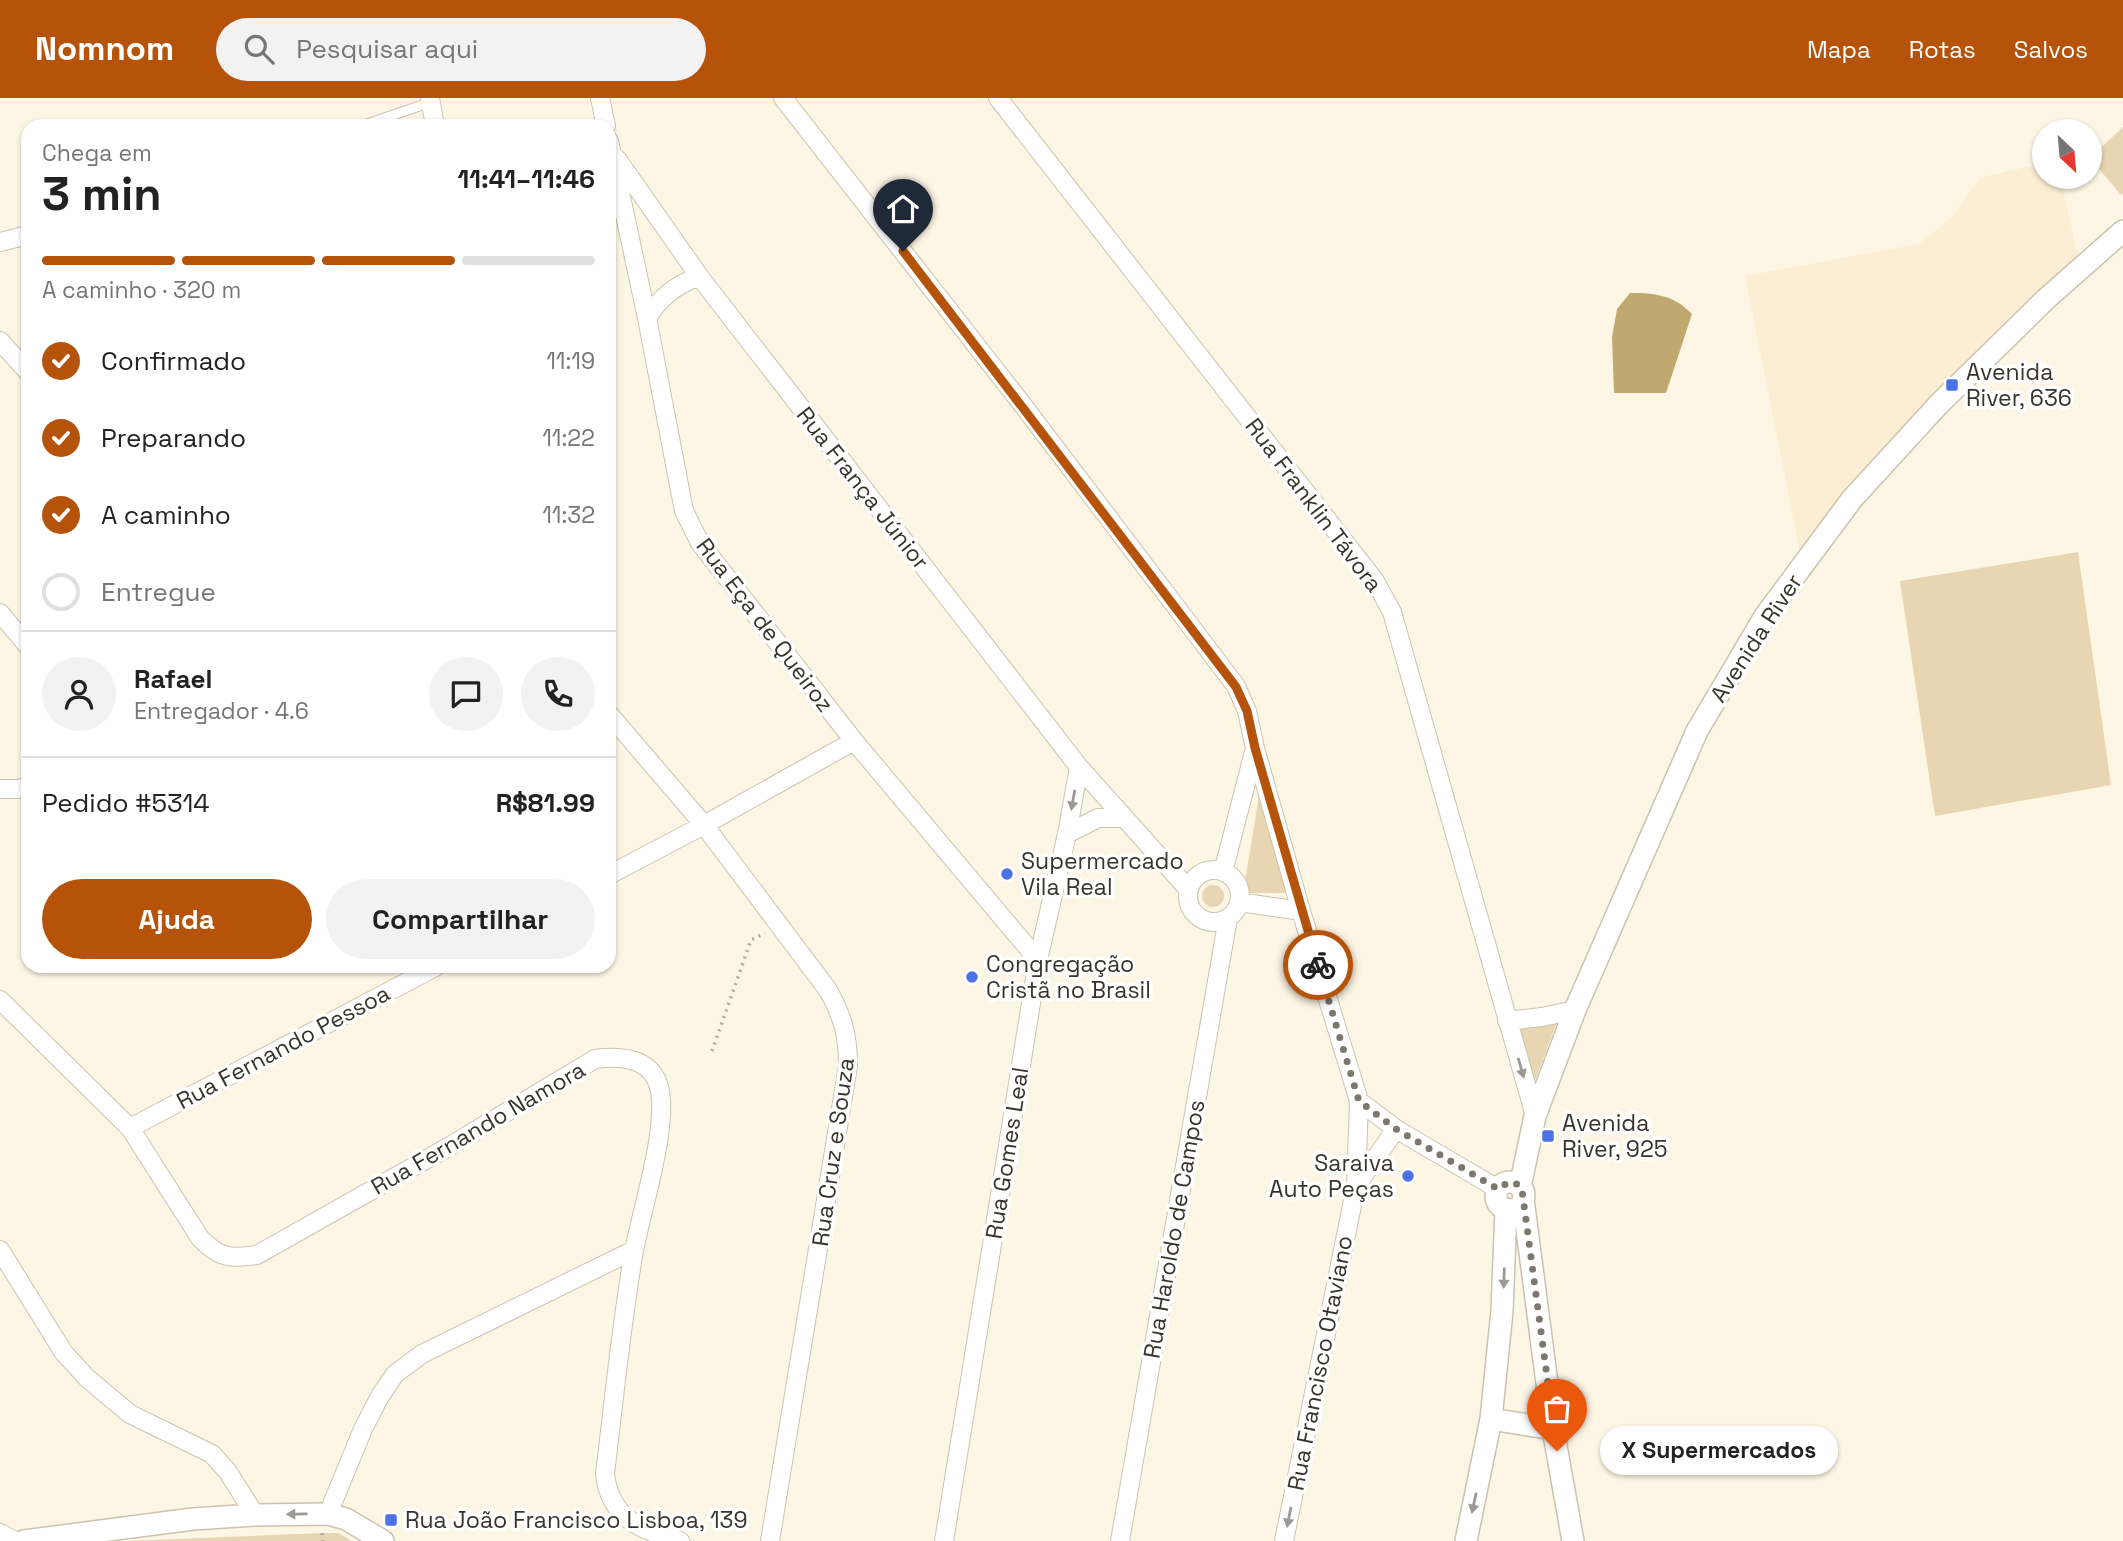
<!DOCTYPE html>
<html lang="pt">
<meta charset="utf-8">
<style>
body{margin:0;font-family:"Space Grotesk",sans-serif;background:#f2f2f2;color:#222;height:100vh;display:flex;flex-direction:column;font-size:26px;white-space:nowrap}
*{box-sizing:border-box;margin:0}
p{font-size:23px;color:#767676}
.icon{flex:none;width:38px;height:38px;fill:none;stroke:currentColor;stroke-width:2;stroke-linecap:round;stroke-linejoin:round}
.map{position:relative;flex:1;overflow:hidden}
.panel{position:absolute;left:21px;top:21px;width:595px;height:854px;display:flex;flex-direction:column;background:#fff;border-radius:21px;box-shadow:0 2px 5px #0004}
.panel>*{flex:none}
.needle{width:46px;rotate:154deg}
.buttons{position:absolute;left:2032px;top:21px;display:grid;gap:14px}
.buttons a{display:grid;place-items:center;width:70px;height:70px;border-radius:50%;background:#fff;box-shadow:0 2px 5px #0004;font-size:35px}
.pin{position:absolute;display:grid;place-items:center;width:60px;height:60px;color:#fff;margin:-72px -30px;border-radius:50% 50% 50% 0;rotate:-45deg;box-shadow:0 0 7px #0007}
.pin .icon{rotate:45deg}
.courier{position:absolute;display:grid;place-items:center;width:70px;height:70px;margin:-35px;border:5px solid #b45309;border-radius:50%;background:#fff;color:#222;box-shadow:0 2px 9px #0007}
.bubble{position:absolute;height:49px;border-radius:24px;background:#fff;box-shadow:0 2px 5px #0004;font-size:23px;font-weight:600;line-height:49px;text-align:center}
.summary em{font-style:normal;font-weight:600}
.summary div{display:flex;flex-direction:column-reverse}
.summary{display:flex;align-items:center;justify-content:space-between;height:119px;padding:0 21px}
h1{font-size:46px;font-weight:600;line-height:52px}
.bar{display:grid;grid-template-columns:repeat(4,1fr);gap:10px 7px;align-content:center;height:84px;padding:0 21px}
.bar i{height:9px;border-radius:5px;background:#e0e0e0}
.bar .on{background:#b45309}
.bar p{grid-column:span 4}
.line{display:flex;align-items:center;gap:18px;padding:0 21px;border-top:2px solid #e0e0e0}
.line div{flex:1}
.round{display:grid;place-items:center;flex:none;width:74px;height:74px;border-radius:37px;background:#f2f2f2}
ol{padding:0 21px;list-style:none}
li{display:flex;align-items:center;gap:21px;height:77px}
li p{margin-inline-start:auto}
li .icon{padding:7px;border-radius:50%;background:#b45309;color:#fff;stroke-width:4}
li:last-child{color:#767676}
li i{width:38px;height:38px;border:4px solid #e0e0e0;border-radius:50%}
.action{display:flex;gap:14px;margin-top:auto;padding:14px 21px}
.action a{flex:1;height:80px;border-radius:42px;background:#b45309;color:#fff;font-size:28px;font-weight:600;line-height:80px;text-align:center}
.action a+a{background:#f2f2f2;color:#222}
header{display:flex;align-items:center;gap:42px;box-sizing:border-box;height:98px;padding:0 35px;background:#b45309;color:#fff}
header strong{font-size:33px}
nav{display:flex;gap:38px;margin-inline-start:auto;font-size:24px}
.search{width:490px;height:63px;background:#f2f2f2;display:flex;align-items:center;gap:18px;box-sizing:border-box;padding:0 24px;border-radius:38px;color:#767676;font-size:26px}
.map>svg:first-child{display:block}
.built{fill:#fbeed2}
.green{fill:#e7d6b1}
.water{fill:#c1a86e}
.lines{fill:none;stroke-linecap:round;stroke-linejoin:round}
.service-casing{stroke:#ccc3ae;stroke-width:11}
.minor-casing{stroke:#ccc3ae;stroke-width:20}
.tertiary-casing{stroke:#ccc3ae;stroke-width:24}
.path{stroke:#b1ab9e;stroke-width:3.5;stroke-dasharray:2 5;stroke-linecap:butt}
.service{stroke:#fff;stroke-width:9}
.minor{stroke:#fff;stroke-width:18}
.tertiary{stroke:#fff;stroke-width:21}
.oneway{fill:#9b9a96}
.done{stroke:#7d786d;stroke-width:7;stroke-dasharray:0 12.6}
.route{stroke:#b45309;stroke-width:9}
.poi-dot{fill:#4a72e5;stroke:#fff;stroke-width:2.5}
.labels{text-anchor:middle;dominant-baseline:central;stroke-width:7;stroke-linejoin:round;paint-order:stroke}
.poi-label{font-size:23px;fill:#37342c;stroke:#fff;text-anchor:start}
.street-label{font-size:23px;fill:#37342c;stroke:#fff}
</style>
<header>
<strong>Nomnom</strong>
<div class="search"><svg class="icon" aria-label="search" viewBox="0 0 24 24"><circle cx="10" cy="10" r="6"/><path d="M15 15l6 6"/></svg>Pesquisar aqui</div>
<nav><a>Mapa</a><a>Rotas</a><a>Salvos</a></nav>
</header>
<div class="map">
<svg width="2123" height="1443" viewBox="0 0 2123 1443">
<rect width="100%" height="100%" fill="#fef6e5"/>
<path class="built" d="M2044 65V79H2060L2079 162 1800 454 1745 178 1919 146 1952 119 1980 80Z"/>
<path class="green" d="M2123 29V95L2121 97 2090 60Z
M2078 454 2111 687 1935 718 1900 483Z
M1260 692 1291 795H1243Z
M1202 798a11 11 0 1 1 22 0a11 11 0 1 1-22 0Z
M1557 924 1533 988 1519 931Z
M322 1435H339L351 1443H128Z"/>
<path class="water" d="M1630 195C1655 195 1674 197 1692 216L1666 295H1614L1612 239 1617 211Z"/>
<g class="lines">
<g class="service-casing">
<path id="service" d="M361 28 431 4"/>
</g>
<g class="minor-casing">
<path id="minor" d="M430 0 435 28
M600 0 606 28
M783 0 1022 306 1236 588 1247 613 1255 650 1301 813 1359 1003 1356 1088 1284 1443
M998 0 1375 483 1392 514 1535 1018
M609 43 647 220 684 413 700 445 854 643 1038 862
M617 61 699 178 1079 669 1189 792
M0 144 28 137
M647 220C661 198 675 188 699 178
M0 243 28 274
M0 515 28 548
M609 616 704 727 828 892C843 919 848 937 848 968L770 1443
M0 691H19L28 688
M1067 736 1098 720H1123
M1188 798a26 26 0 1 1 52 0a26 26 0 1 1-52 0Z
M1223 774 1255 650
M609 777 704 727 854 643
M1239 804 1301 813
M0 902 130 1030 200 1140C219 1160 230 1161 257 1157L450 1048 595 961C618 958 649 959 658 986 671 1022 641 1114 634 1153 621 1227 614 1302 605 1376 610 1421 641 1432 680 1443
M1507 923 1542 919 1575 912
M1359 1003 1396 1031 1498 1091
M130 1030 437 868
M1356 1088 1396 1031
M0 1152 64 1255 87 1280 130 1316 212 1356 228 1374 255 1417
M328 1416 363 1331 380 1298 395 1276 422 1256 634 1152
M0 1435 15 1443
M944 1443 1038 862 1067 736 1079 669
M1120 1443 1228 820"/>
</g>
<g class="tertiary-casing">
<path id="tertiary" d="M1496 1098a14 14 0 1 1 28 0a14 14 0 1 1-28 0Z
M1520 1089 1535 1018 1575 912 1697 633 1765 518 1852 401 1939 306 2046 201 2123 133
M1523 1101 1553 1331 1573 1443
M1491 1321 1553 1331
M24 1443 193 1421 255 1417 328 1416 346 1421 383 1443
M1466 1443 1491 1321 1502 1213 1506 1111"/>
</g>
<path class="path" d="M712 953 751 842 765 835
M322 1435 323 1443"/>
<use href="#service" class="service"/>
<use href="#minor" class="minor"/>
<use href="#tertiary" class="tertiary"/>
</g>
<defs><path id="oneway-solid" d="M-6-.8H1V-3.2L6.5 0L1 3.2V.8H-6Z" transform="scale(1.75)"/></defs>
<g class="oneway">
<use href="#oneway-solid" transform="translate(1073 702) rotate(100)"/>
<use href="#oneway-solid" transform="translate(1521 970) rotate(74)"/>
<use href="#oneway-solid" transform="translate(1504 1180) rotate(92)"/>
<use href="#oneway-solid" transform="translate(1474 1405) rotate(102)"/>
<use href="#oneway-solid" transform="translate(297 1416) rotate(179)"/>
<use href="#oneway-solid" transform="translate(1289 1419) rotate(101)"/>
</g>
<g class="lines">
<path class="done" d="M1318 867 1359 1003 1396 1031 1498 1091 1509 1084 1517 1086 1522 1092 1557 1353"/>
<path class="route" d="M903 153 1236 589 1247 613 1255 650 1318 867"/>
</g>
<g class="poi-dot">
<rect x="1945" y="280" width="14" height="14" rx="3.5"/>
<circle cx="1007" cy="776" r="7"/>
<circle cx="972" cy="879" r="7"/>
<rect x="1541" y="1031" width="14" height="14" rx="3.5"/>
<circle cx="1408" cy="1078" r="7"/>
<rect x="384" y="1415" width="14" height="14" rx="3.5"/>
</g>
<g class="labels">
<g class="poi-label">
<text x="1966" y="274">Avenida<tspan x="1966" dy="26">River, 636</tspan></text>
<text x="1021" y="763">Supermercado<tspan x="1021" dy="26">Vila Real</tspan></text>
<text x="986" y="866">Congregação<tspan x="986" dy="26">Cristã no Brasil</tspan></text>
<text x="1562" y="1025">Avenida<tspan x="1562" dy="26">River, 925</tspan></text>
<text x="1394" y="1065" text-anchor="end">Saraiva<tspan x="1394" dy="26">Auto Peças</tspan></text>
<text x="405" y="1422">Rua João Francisco Lisboa, 139</text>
</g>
<g class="street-label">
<text transform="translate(863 390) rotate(52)">Rua França Júnior</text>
<text transform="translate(1314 407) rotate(53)">Rua Franklin Távora</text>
<text transform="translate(765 527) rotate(53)">Rua Eça de Queiroz</text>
<text transform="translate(1756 540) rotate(-57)">Avenida River</text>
<text transform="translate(283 949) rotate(-28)">Rua Fernando Pessoa</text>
<text transform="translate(478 1030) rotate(-30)">Rua Fernando Namora</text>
<text transform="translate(833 1054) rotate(-82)">Rua Cruz e Souza</text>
<text transform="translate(1007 1055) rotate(-81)">Rua Gomes Leal</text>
<text transform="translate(1174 1131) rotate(-80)">Rua Haroldo de Campos</text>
<text transform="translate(1320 1265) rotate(-79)">Rua Francisco Otaviano</text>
</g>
</g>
</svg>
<div class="buttons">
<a><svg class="needle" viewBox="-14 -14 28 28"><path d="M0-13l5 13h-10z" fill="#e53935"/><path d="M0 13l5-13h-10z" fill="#767676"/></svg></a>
</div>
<div class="pin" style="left:1557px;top:1353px;background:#ea580c"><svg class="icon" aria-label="bag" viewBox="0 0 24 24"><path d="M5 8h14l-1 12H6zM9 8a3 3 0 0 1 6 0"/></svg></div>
<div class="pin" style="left:903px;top:153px;background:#1f2937"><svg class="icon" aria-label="home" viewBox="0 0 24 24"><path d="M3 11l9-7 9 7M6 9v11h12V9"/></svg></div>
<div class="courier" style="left:1318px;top:867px"><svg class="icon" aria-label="bike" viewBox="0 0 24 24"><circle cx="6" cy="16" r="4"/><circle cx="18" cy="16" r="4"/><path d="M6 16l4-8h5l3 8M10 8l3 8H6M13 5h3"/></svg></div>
<div class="bubble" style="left:1600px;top:1328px;width:238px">X Supermercados</div>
<section class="panel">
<div class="summary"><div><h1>3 min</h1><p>Chega em</p></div><em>11:41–11:46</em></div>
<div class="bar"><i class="on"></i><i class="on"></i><i class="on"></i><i></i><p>A caminho · 320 m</p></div>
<ol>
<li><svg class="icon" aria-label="check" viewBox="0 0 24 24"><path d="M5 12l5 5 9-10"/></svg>Confirmado<p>11:19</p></li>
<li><svg class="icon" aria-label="check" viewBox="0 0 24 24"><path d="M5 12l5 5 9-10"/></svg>Preparando<p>11:22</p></li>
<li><svg class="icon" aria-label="check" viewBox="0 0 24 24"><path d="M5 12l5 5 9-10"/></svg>A caminho<p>11:32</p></li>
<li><i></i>Entregue</li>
</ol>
<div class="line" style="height:126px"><a class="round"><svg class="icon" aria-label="person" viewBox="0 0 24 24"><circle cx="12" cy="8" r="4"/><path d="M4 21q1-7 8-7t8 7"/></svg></a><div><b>Rafael</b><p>Entregador · 4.6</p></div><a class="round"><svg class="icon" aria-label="chat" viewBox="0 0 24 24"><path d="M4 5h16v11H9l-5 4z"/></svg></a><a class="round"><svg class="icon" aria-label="phone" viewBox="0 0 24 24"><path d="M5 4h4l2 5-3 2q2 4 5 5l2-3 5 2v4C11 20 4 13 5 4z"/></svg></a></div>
<div class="line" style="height:91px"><div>Pedido #5314</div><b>R$81.99</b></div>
<div class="action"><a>Ajuda</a><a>Compartilhar</a></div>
</section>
</div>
